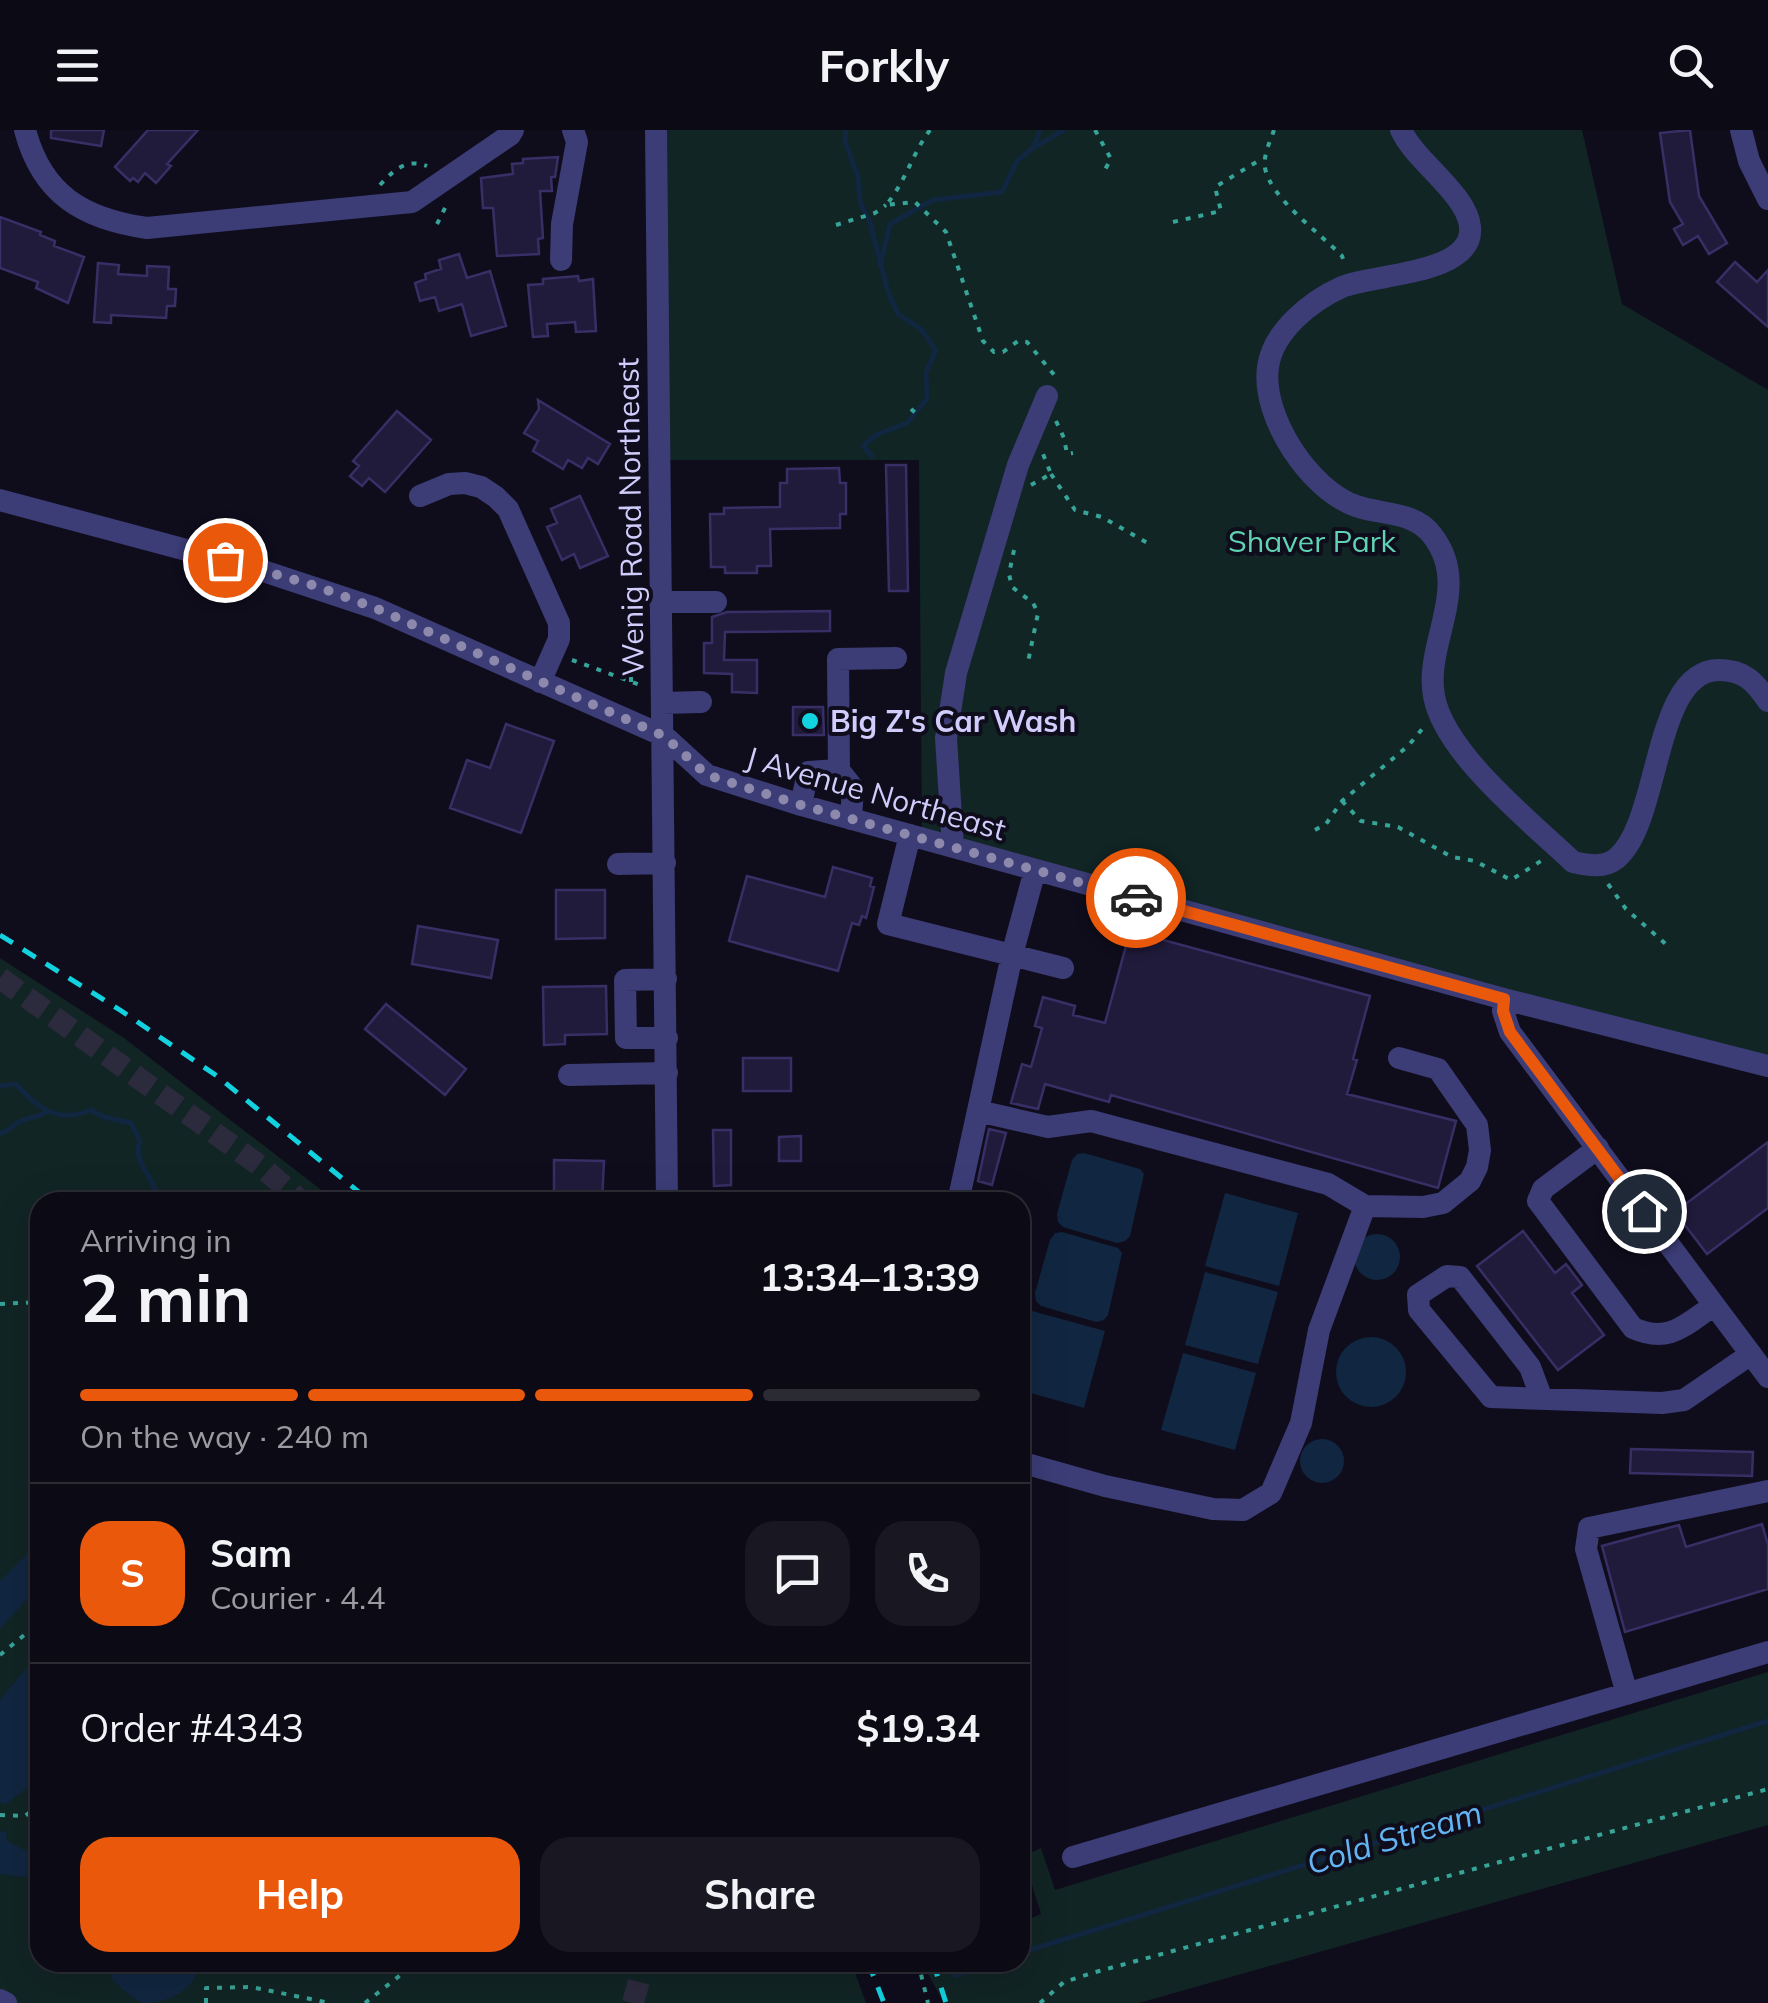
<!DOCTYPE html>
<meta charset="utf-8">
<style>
body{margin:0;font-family:Mulish,sans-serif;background:#191822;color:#f1f3f6;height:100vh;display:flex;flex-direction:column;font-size:38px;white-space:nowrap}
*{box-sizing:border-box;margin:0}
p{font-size:32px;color:#9a9aa0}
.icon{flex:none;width:55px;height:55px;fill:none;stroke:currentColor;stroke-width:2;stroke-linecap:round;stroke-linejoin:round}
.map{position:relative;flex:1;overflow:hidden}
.drawer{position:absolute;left:30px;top:1062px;width:1000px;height:780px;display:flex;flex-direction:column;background:#0b0a15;border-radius:30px;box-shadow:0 10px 40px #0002,0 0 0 2px #2b2b34}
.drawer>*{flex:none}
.pin{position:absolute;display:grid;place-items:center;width:85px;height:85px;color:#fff;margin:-42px;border:5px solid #fff;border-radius:50%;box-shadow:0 2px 10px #0007}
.courier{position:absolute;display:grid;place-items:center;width:100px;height:100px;margin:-50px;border:8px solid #ea580c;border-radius:50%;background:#fff;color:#222;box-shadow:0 2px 12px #0007}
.overview em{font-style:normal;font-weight:700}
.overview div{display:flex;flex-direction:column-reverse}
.overview{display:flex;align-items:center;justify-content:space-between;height:170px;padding:0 50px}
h1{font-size:65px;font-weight:700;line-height:75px}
.bar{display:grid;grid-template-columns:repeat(4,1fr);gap:15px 10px;align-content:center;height:120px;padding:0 50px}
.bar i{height:12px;border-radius:8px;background:#2b2b34}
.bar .active{background:#ea580c}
.bar p{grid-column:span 4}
.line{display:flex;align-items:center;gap:25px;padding:0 50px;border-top:2px solid #2b2b34}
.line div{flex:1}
.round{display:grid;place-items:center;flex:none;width:105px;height:105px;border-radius:30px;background:#191822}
.button{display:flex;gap:20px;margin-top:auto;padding:20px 50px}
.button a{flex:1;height:115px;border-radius:30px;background:#ea580c;color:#fff;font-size:40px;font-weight:700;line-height:115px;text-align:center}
.button a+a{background:#191822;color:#f1f3f6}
header{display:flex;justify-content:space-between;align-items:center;height:130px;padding:0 50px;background:#0b0a15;font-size:45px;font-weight:700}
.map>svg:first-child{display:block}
.green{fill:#112524}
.water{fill:#112640}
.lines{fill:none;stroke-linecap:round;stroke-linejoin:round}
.stream{stroke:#112640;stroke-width:5}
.building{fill:#201b3b;stroke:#372f65;stroke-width:2.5}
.minor-tunnel{stroke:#2c2a3d;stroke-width:22;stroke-dasharray:22 11;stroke-linecap:butt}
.path{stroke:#37a499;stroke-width:4;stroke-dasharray:5 8;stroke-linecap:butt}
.minor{stroke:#3c3c77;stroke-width:22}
.rail{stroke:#13d2df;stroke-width:5;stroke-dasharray:15 12;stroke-linecap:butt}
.done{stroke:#8c89ad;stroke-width:10;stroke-dasharray:0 18}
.route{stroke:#ea580c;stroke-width:12}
.poi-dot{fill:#13d2df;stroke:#0f0d1c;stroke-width:4}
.labels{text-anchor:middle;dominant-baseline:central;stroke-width:8;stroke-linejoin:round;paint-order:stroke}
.street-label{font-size:30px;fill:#d0ccfb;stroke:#0f0d1c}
.park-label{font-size:30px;fill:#5fd3b2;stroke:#0f0d1c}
.poi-label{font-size:30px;font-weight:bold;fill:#d0ccfb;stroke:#0f0d1c;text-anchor:start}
.water-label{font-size:32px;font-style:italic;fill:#63b4f2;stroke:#0f0d1c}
</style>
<header><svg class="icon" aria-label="menu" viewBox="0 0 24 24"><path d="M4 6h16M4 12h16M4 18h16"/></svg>Forkly<svg class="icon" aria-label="search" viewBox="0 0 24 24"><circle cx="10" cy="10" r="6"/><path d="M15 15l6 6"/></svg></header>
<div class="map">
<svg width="1768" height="1873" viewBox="0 0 1768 1873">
<rect width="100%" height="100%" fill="#0f0d1c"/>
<path class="green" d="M656 0H1582L1622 174 1768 260V936L922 709 919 330H660Z
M0 828 124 908 337 1072H40V1832H851L866 1873H0Z
M1768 1542V1695L1139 1873H944L922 1833 1020 1832V1793L1041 1784 1023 1726 1041 1718 1055 1760Z"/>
<path class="water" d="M1084 1023 1140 1039 1144 1044 1130 1106 1125 1111 1117 1113 1063 1097 1058 1092 1057 1084 1072 1030 1077 1024Z
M1225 1063 1298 1083 1279 1156 1205 1136Z
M1062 1102 1118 1118 1122 1123 1108 1185 1104 1190 1096 1192 1041 1176 1036 1171 1035 1163 1050 1110 1055 1103Z
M1354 1127a23 23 0 1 1 46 0a23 23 0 1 1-46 0Z
M1205 1142 1278 1162 1258 1234 1185 1215Z
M1032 1181 1105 1201 1084 1278 1020 1260V1225Z
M1336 1242a35 35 0 1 1 70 0a35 35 0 1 1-70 0Z
M1183 1223 1256 1243 1235 1320 1161 1300Z
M1300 1331a22 22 0 1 1 44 0a22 22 0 1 1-44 0Z
M40 1411V1455L0 1499V1451Z
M27 1537 40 1541V1648L5 1675 0 1672V1570Z
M0 1701 6 1702 7 1711 40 1728V1744L23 1747 0 1744Z
M113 1833H198C198 1858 170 1873 145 1873 134 1871 121 1857 111 1849Z"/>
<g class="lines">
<path class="stream" d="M846 0 845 11 858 47 860 72 870 92 888 162 898 184 921 199 936 220 926 243 927 269 907 293 876 305 863 316 872 326
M1033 18 1064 0
M880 136 890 94 933 70 1002 62 1017 31 1033 18 1040 0
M0 956 16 954C37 978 58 994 91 980L104 987 131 993 140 1011C132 1034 153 1044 157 1066L182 1072
M0 1003C10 1002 10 996 19 992 28 987 38 988 48 981
M319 1072H323
M1020 1823 1768 1591
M955 1846 994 1832"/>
</g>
<path class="building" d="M51 0H104L101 16 51 8Z
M148 0H198L167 34 171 36 156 53 145 43 138 52 133 48 130 51 115 37Z
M1690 0 1699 66 1727 113 1709 124 1698 106 1683 115 1674 99 1683 94 1670 72 1660 3Z
M558 27 555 47H551L552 61H540L543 108 538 109 539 124 497 126 493 78H483L481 48 513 44 512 34 523 33V29Z
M0 87 41 102 40 105 55 111 54 116 84 127 68 173 36 158 38 152 0 138Z
M459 124 467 148 490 141 506 196 471 206 462 174 439 181 435 167 420 171 415 153 426 149 425 144 441 139 439 130Z
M1735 132 1757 152 1768 140V197L1717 152Z
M98 133 119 135 118 144 147 146V136L169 137 168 159H176L175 176H167L166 188 111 185V193L94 192Z
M578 146 579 151 593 149 596 201 576 202 575 192 547 194 548 206 533 207 528 155 543 154V149Z
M538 270 610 314 598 334 588 328 582 338 568 330 563 339 533 321 538 311 524 303 539 279Z
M397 281 431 310 385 362 369 348 362 356 350 346 359 336 353 331Z
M886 335H906L908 461H889Z
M839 338 840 353H846V384H840V398L770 399 771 436H757V443H725V437H711L710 384H724V378L780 377V353H787V339Z
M580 366 608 426 580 438 574 424 562 430 547 397 557 393 551 379Z
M830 481V501L725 502 724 530H757V563L732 562V544L704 543V513H712V487L727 482Z
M793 577H823L824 605H793Z
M506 594 554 611 521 703 450 678 467 630 490 638Z
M833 737 872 748 870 756 874 757 866 788 862 786 859 795 852 793 838 841 729 811 747 746 825 767Z
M556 760H605V808L556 809Z
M418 796 498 810 491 848 412 834Z
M1130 801 1370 866 1353 929 1357 930 1347 964 1456 991 1438 1058 1111 965 1109 972 1045 954 1038 979 1011 973 1022 934 1031 937 1042 898 1035 896 1043 867 1075 876 1073 885 1105 893Z
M606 856 607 904 565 905V914L544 915 543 857Z
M386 874 466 939 445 965 365 899Z
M743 928H791V961H743Z
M989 999 1006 1003 992 1055 978 1051Z
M713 1000H731V1055L714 1056Z
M801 1006V1031H779V1007Z
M1768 1012V1078L1707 1124 1675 1082Z
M554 1030 604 1031 602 1072H568L569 1066H554Z
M1523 1101 1555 1143 1566 1134 1582 1155 1572 1163 1604 1205 1558 1240 1477 1136Z
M1631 1319 1753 1322 1752 1346 1630 1343Z
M1762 1394 1768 1415V1459L1625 1502 1602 1416 1679 1395 1686 1417Z"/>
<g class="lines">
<path class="minor-tunnel" d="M0 848 263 1038 302 1072
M633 1873 644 1832"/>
<path class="path" d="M930 0C912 24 905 53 886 75L915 72 946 102 983 211 994 222H1003L1018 211 1027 212 1056 247
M1095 0 1111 29 1103 43
M1274 0C1270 12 1263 25 1265 38 1271 69 1320 103 1342 126L1345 135
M380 55C394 40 406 28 427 36
M1173 92 1221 81 1215 57 1263 28
M437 94 448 72
M836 95 875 83 886 75
M911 279 920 287
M1056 291 1064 308 1067 324 1073 323
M1051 344 1075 380 1102 387 1151 415
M1031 355 1051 344 1043 324
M1014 420 1009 444 1012 457 1033 473 1038 483 1028 532
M572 530 643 556
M631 552 630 452 639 423
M1342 671 1361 691 1398 697 1452 727 1475 731 1511 750 1544 729
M1315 700 1326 694 1342 671 1408 616 1423 598
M1608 754 1626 779 1668 816
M0 1174 40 1172
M0 1525 40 1492
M0 1685 25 1686 40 1675
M918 1832 928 1873
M206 1873V1858L251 1857 330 1873
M365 1873 417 1832
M1040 1873 1064 1852 1092 1843 1768 1659"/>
<path class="minor" d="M25 0C42 65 84 89 147 98L412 72 510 5 513 0
M656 0 667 1072
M1401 0C1414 30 1468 65 1470 97 1475 145 1371 144 1342 157 1311 171 1273 201 1268 237 1261 287 1310 360 1356 376 1381 385 1414 381 1432 405 1473 457 1424 512 1434 566 1444 623 1531 692 1573 732 1587 735 1604 739 1617 728 1661 691 1653 540 1719 540 1744 540 1755 552 1768 571
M1741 0 1749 31 1768 69
M561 130 562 94 577 12 573 0
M420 366 449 354 465 353 481 357 496 367 508 379 559 493V509L540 552
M0 370 257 439 375 478 664 606 707 645 801 675 1504 869 1768 936
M660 472H716
M662 573 701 572
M801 675 808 642 839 640
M851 689 853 658 839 640 838 529 896 528
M910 705 888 794 1063 838
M953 717 946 608 956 543 1018 335 1047 266
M618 734 665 733
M666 849 625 850 626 908H667
M1504 869 1503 881 1510 902 1768 1247
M569 945 667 943
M978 981 1048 997 1091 991 1328 1054 1365 1076
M1598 1018 1543 1059 1538 1071 1633 1198C1669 1214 1685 1195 1713 1176
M958 1072 1012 825 1035 740
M1542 1269 1530 1237 1460 1147 1447 1146 1418 1165 1419 1180 1491 1267 1662 1273 1684 1270 1751 1224
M1020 1332 1105 1356 1213 1379 1243 1380 1271 1363 1301 1293 1319 1200 1365 1076 1423 1077 1443 1073 1470 1051 1477 1037 1480 1020 1477 995 1438 939 1399 928
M1627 1564 1586 1419 1589 1398 1768 1361
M1073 1727 1768 1522
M0 1870 6 1873"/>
<path class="rail" d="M0 805 120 880 217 946 371 1072
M868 1832 884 1873
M933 1832 946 1873"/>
</g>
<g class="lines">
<path class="done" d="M225 430 316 456 375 478 664 606 707 645 801 675 1136 768"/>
<path class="route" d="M1136 768 1504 869 1503 881 1510 902 1644 1081"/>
</g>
<circle class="poi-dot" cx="810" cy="591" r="10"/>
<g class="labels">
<g class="street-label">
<text transform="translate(630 387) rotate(-91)">Wenig Road Northeast</text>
<text transform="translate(876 663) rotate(16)">J Avenue Northeast</text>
</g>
<g class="park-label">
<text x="1312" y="411">Shaver Park</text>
</g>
<g class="poi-label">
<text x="830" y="591">Big Z's Car Wash</text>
</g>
<g class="water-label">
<text transform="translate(1394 1707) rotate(-17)">Cold Stream</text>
</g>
</g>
</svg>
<div class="pin" style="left:225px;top:430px;background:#ea580c"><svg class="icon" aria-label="bag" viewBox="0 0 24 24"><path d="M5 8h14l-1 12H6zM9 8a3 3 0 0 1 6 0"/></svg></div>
<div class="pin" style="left:1644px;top:1081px;background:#1f2937"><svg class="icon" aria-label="home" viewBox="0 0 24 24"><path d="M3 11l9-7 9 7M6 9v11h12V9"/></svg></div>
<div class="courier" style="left:1136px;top:768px"><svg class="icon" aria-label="car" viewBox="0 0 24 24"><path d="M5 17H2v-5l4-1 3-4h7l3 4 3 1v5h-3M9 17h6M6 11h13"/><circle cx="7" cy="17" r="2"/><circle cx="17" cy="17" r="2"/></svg></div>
<section class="drawer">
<div class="overview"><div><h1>2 min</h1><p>Arriving in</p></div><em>13:34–13:39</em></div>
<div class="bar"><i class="active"></i><i class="active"></i><i class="active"></i><i></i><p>On the way · 240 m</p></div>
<div class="line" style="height:180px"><b class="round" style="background:#ea580c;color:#fff">S</b><div><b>Sam</b><p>Courier · 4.4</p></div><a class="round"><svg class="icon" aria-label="chat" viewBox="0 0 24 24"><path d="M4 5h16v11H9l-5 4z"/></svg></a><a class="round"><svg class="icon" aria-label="phone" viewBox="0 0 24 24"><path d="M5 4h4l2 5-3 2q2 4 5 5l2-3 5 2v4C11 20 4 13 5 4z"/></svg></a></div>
<div class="line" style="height:130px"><div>Order #4343</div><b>$19.34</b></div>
<div class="button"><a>Help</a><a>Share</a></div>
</section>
</div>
